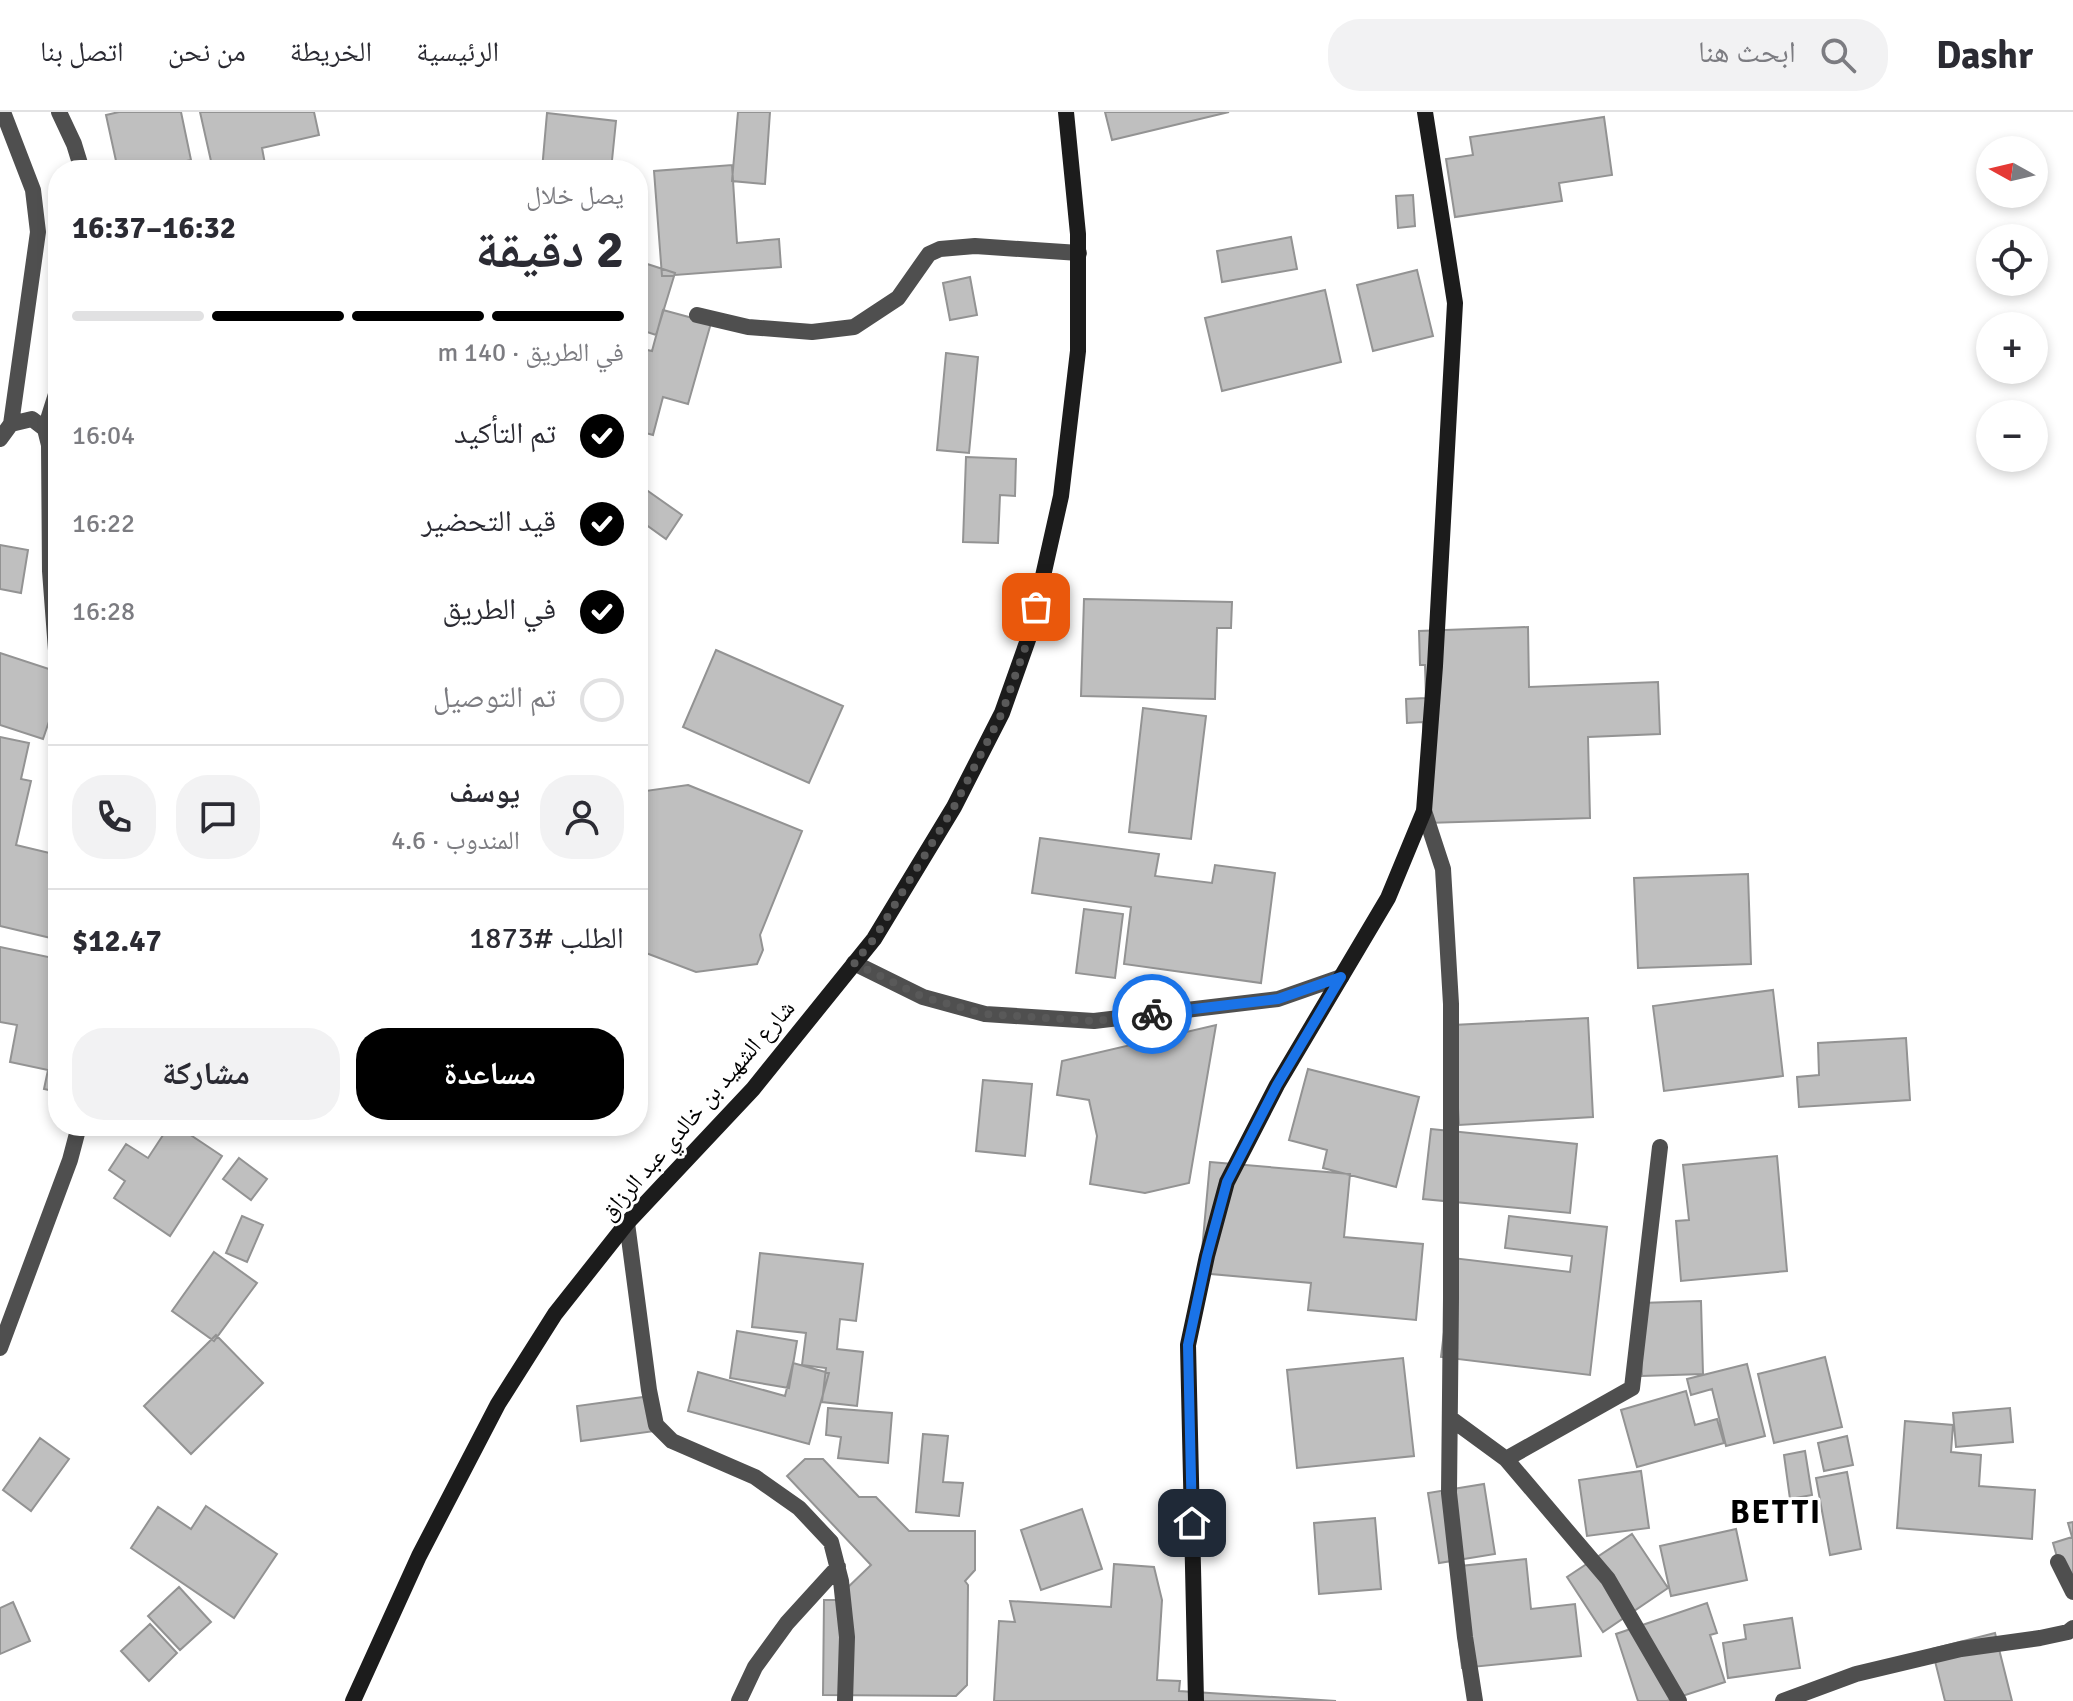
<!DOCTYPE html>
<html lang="ar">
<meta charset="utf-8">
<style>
body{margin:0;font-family:Signika,"Noto Naskh Arabic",sans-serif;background:#f2f2f3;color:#2b2b33;direction:rtl;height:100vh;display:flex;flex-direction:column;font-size:30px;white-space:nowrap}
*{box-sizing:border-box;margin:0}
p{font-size:26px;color:#7c7c81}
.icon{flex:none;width:44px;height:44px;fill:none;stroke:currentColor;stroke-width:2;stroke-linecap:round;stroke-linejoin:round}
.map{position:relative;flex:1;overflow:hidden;direction:ltr}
.side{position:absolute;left:48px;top:48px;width:600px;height:976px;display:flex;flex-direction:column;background:#fff;border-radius:32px;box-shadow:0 4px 12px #0003;direction:rtl}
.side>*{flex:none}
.needle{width:52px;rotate:278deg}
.tools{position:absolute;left:1976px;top:24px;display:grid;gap:16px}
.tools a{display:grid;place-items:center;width:72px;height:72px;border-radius:50%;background:#fff;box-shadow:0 4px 12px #0003;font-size:40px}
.pin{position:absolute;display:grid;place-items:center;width:68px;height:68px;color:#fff;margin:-34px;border-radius:16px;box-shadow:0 4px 12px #0006}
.courier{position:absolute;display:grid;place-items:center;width:80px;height:80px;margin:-40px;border:6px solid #1a73e8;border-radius:50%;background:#fff;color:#222;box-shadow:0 2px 10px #0007}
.summary em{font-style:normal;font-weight:800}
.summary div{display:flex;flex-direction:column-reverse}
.summary{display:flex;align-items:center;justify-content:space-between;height:136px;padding:0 24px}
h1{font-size:52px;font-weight:800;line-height:60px}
.bar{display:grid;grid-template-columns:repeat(4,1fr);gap:12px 8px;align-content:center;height:96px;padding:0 24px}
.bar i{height:10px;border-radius:6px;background:#e1e1e2}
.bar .active{background:#000}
.bar p{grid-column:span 4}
.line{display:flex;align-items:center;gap:20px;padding:0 24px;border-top:2px solid #e1e1e2}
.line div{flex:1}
.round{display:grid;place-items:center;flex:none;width:84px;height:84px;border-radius:32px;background:#f2f2f3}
ol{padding:0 24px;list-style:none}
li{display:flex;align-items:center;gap:24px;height:88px}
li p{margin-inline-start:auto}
li .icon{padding:8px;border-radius:50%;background:#000;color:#fff;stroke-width:4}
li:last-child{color:#7c7c81}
li i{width:44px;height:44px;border:4px solid #e1e1e2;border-radius:50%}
.primary-button{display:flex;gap:16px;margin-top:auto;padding:16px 24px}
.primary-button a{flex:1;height:92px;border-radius:32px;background:#000;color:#fff;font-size:32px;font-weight:800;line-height:92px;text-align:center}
.primary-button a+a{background:#f2f2f3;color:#2b2b33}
header{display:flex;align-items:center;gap:48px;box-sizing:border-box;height:112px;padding:0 40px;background:#fff;border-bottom:2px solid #e1e1e2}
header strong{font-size:38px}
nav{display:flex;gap:44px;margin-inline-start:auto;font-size:28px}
.search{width:560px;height:72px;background:#f2f2f3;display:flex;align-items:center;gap:20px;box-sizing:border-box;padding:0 28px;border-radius:32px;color:#7c7c81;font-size:30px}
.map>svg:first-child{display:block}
.building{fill:#bfbfbf;stroke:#939393;stroke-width:2}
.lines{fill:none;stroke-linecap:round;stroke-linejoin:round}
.street{stroke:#4f4f4f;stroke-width:16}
.secondary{stroke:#1c1c1c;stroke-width:16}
.done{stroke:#595959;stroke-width:8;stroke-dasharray:0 14.4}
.route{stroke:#1a73e8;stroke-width:10}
.labels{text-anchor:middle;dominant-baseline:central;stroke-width:6;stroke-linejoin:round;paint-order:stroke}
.street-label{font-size:24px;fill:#000;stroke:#fff}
.district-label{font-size:32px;font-weight:bold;letter-spacing:2px;fill:#000;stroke:#fff}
</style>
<header>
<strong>Dashr</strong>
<div class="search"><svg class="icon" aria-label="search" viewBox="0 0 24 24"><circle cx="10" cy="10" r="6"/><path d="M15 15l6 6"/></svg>ابحث هنا</div>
<nav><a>الرئيسية</a><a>الخريطة</a><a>من نحن</a><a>اتصل بنا</a></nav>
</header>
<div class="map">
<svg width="2073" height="1589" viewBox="0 0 2073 1589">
<rect width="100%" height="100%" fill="#fff"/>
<path class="building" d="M119 0H181L191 48 146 58H118L106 3Z
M200 0H314L319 23 262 36 265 52 241 58H213Z
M738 0H770L765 72 732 69Z
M1105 0H1229L1112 28Z
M547 1 616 9 611 58H542Z
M1604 5 1612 63 1559 71 1562 89 1455 105 1446 47 1473 43 1470 25Z
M732 53 737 131 779 127 781 155 662 164 654 59Z
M1413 83 1415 114 1398 116 1396 84Z
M1291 125 1297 157 1222 170 1217 139Z
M638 149 675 161 656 223 638 217Z
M1417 158 1433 224 1373 239 1357 173Z
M970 165 977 203 950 208 943 171Z
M1325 178 1341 250 1222 279 1205 206Z
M663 198 711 211 688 292 663 285 653 323 638 319V236L652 239Z
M946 241 978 245 969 341 937 338Z
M966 345 1016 347 1015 384 1000 383 998 431 963 430Z
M638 372 682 403 666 427 638 407Z
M0 433 28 438 21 481 0 477Z
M1084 487 1232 490 1231 516H1217L1215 587 1081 584Z
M1528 515 1529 575 1658 570 1660 622 1588 625 1590 706 1426 711 1423 610 1407 611 1406 587 1426 586 1425 553H1420L1419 519Z
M716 538 843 594 809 671 683 615Z
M0 541 58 560V583L43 627 0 613Z
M1143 596 1206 604 1191 727 1129 720Z
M0 625 29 631 21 667 31 669 16 733 58 743V813L55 827 0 814Z
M688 673 802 719 760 823 763 838 757 852 696 860 638 838V680Z
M1040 726 1159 742 1155 764 1212 771 1215 753 1275 761 1261 871 1124 852 1131 795 1032 781Z
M1748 762 1751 852 1638 856 1634 766Z
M1084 797 1123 802 1115 866 1076 861Z
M0 835 58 847V980L44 977 48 958 10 950 17 913 0 910Z
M1773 878 1783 964 1664 979 1653 894Z
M1588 906 1593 1005 1459 1013 1453 913Z
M1216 913 1189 1071 1145 1081 1090 1072 1097 1024 1089 988 1057 983 1062 949Z
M1906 926 1910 988 1799 995 1797 965 1819 963 1818 931Z
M1308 957 1419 985 1396 1075 1323 1056 1327 1038 1289 1028Z
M983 968 1032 972 1025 1044 976 1039Z
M169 1014H177L222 1044 170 1124 114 1086 125 1069 109 1058 126 1032 148 1046Z
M1431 1017 1577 1032 1570 1101 1423 1087Z
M1777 1044 1787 1159 1681 1169 1676 1109 1689 1108 1683 1053Z
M239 1046 267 1067 251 1088 223 1067Z
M1210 1050 1350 1062 1344 1125 1423 1132 1416 1208 1308 1198 1311 1171 1200 1161Z
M242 1104 263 1113 247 1150 226 1141Z
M1509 1104 1607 1115 1590 1263 1441 1245 1453 1146 1570 1160 1572 1144 1505 1136Z
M214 1140 257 1171 214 1229 172 1199Z
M760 1141 863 1152 856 1209 840 1207 837 1237 863 1240 857 1294 822 1290 826 1256 802 1253 806 1221 752 1215Z
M1701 1189 1703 1262 1642 1264 1640 1191Z
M737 1219 797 1229 789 1276 730 1266Z
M216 1223 263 1271 191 1342 144 1294Z
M1825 1245 1842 1315 1774 1331 1758 1262Z
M1403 1246 1414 1344 1297 1356 1287 1258Z
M793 1251 829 1261 809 1332 688 1299 698 1260 785 1284Z
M1747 1252 1765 1324 1726 1334 1712 1277 1691 1283 1687 1267Z
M1686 1279 1695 1313 1717 1307 1724 1331 1637 1355 1621 1298Z
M651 1284 655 1319 581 1329 577 1294Z
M828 1296 892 1301 888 1351 838 1346 841 1325 826 1323Z
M2010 1296 2013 1330 1956 1335 1953 1301Z
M1905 1309 1953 1313 1951 1340 1981 1343 1979 1374 2035 1378 2032 1427 1897 1416Z
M923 1322 948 1324 943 1370 963 1371 959 1404 916 1400Z
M1847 1324 1853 1353 1824 1359 1818 1331Z
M40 1326 69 1347 31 1399 3 1378Z
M1805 1339 1812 1383 1790 1387 1784 1343Z
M805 1347H823L859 1385H876L909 1419H975V1458L965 1469 968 1473 967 1573 956 1584 823 1583 824 1488H843V1480L871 1453 787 1364Z
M1641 1359 1649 1416 1587 1424 1579 1368Z
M1847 1360 1861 1437 1830 1443 1816 1366Z
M1484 1372 1495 1442 1439 1451 1428 1381Z
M206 1394 277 1442 234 1506 131 1436 158 1395 191 1417Z
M1082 1397 1102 1457 1041 1478 1021 1418Z
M1375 1406 1381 1477 1319 1482 1314 1411Z
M2073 1410V1470L2065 1473 2053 1431 2072 1425 2068 1411Z
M1736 1417 1747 1468 1671 1484 1660 1434Z
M1632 1422 1668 1476 1603 1520 1567 1465Z
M1526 1447 1531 1497 1575 1492 1581 1544 1462 1556 1451 1455Z
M1114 1452 1154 1455 1162 1488 1157 1568 1180 1569 1179 1579 1336 1589H994L999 1509 1015 1510 1010 1489 1111 1495Z
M179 1475 211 1510 180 1538 148 1504Z
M13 1490 30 1529 0 1542V1496Z
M1707 1491 1717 1521 1710 1523 1725 1570 1667 1589H1638L1616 1522Z
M1792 1506 1800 1556 1728 1566 1723 1531 1746 1527 1744 1513Z
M150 1512 177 1541 149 1569 121 1539Z
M1995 1521 2012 1589H1945L1932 1537Z"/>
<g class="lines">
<path class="street" d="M3 0 33 78 38 120 11 312
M59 0 74 32 82 58
M697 203 748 215 812 220 854 215 898 186 929 142 940 137 975 134 1079 141
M45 317 58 276
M0 327 11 312 32 307 45 317 49 333 50 459 58 565
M1424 699 1443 757 1451 892V1186L1449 1381 1465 1525 1475 1589
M854 851 923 885 985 902 1094 909 1278 887 1341 865
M627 1111 649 1278 656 1313 672 1329 755 1365 799 1396 831 1430 841 1469 847 1525 845 1589
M0 1236 70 1048 79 1014
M1450 1306 1506 1347 1608 1467 1679 1589
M1506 1347 1632 1276 1660 1035
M2058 1450 2073 1480
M739 1589 755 1555 787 1511 838 1455
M1783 1589 1856 1562 1961 1537 2040 1526 2068 1520 2073 1516"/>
<path class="secondary" d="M353 1589 419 1444 498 1292 555 1202 627 1111 753 977 874 827 954 695 1002 601 1030 522 1061 384 1078 239V122L1066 0
M1196 1589 1188 1233 1207 1144 1227 1070 1277 973 1388 786 1424 699 1435 554 1455 191 1425 0"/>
</g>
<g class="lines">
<path class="done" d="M1036 495 1030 522 1002 601 954 695 874 827 854 851 923 885 985 902 1094 909 1152 902"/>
<path class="route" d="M1152 902 1278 887 1341 865 1277 973 1227 1070 1207 1144 1188 1233 1192 1411"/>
</g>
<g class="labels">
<g class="street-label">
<text transform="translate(697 998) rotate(-49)">شارع الشهيد بن خالدي عبد الرزاق</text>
</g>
<g class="district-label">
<text x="1776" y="1400">BETTI</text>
</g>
</g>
</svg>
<div class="tools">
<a><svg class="needle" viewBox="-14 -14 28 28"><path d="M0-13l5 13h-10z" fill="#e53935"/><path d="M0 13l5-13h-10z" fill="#7c7c81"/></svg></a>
<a><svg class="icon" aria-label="locate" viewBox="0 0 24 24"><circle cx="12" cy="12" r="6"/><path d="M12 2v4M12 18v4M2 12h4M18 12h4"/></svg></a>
<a>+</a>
<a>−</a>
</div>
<div class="pin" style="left:1036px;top:495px;background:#ea580c"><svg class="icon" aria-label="bag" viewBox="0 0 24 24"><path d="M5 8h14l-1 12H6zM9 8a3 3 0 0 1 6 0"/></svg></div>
<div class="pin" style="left:1192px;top:1411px;background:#1f2937"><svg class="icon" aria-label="home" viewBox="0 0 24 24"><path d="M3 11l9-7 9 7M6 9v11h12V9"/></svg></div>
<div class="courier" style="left:1152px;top:902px"><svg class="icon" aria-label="bike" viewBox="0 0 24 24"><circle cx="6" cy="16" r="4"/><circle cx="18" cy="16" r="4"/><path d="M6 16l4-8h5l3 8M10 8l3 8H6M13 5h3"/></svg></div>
<section class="side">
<div class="summary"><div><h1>2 دقيقة</h1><p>يصل خلال</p></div><em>16:32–16:37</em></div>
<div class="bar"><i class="active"></i><i class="active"></i><i class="active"></i><i></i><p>في الطريق · 140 m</p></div>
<ol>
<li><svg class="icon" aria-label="check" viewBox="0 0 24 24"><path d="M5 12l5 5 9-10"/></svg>تم التأكيد<p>16:04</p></li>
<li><svg class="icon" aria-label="check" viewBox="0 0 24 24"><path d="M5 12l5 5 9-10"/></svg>قيد التحضير<p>16:22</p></li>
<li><svg class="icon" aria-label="check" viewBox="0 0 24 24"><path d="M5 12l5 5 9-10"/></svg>في الطريق<p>16:28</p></li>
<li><i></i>تم التوصيل</li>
</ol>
<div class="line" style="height:144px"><a class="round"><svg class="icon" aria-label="person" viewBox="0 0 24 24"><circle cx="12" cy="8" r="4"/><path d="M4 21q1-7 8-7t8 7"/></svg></a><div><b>يوسف</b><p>المندوب · 4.6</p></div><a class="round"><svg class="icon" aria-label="chat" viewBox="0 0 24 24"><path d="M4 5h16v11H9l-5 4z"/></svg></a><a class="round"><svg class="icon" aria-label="phone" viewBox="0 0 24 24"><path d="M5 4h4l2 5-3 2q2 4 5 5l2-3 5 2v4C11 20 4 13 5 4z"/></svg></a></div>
<div class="line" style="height:104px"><div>الطلب #1873</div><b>$12.47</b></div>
<div class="primary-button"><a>مساعدة</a><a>مشاركة</a></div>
</section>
</div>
